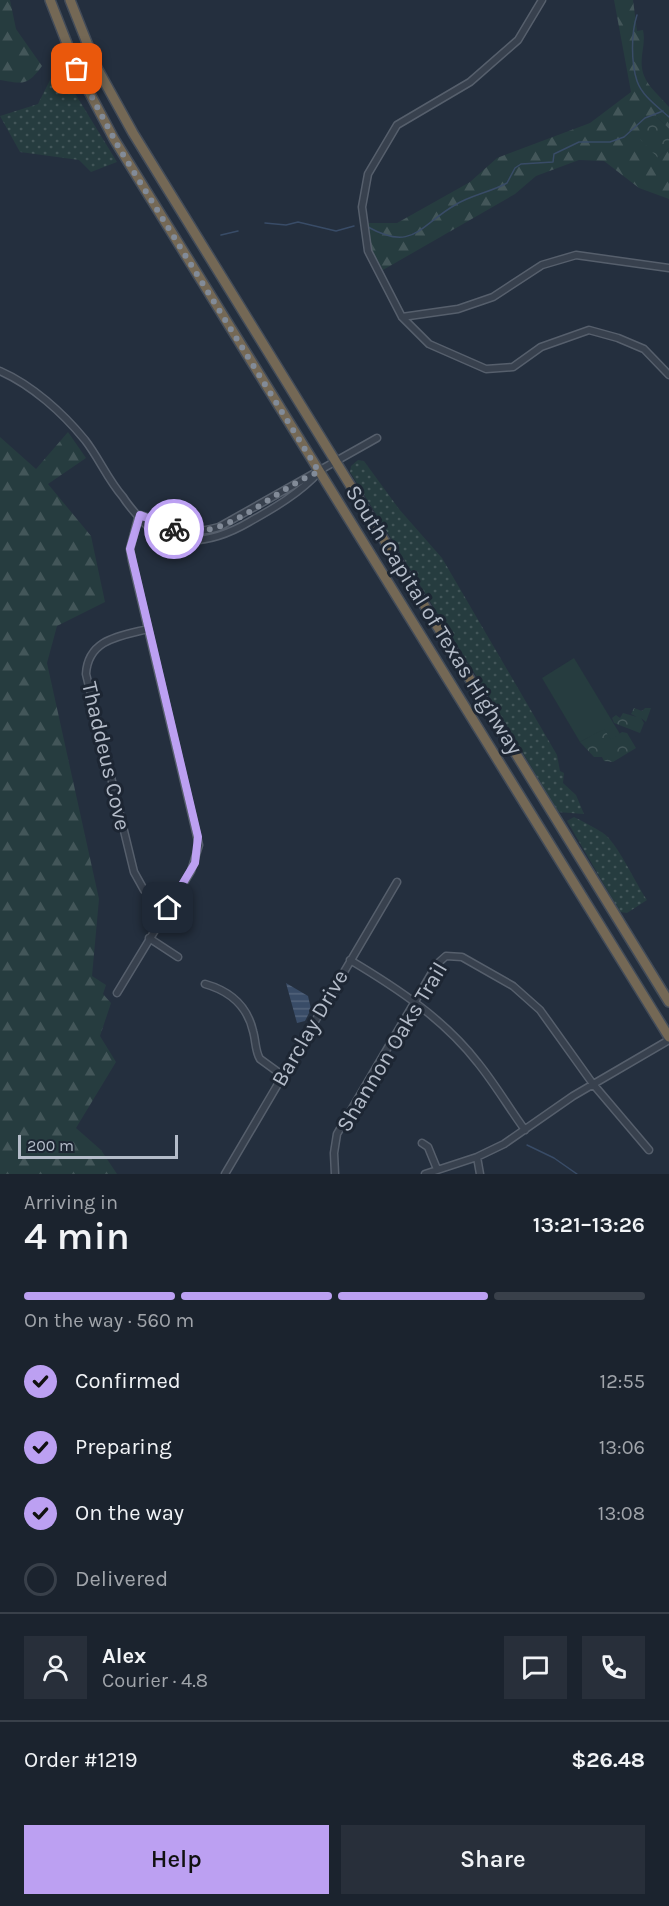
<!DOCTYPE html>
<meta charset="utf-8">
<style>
body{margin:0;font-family:Karla,sans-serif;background:#282f3a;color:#f1f3f6;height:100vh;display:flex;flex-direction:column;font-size:22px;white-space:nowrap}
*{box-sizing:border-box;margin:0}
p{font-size:20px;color:#a0a4aa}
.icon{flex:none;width:33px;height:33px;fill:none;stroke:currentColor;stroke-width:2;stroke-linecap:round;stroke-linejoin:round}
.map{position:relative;height:1174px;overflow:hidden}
.drawer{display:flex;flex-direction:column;background:#1b232e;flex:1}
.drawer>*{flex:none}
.scale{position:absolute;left:18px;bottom:15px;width:160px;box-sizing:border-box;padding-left:6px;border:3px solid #b4bcc9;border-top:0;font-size:16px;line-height:21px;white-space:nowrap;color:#b4bcc9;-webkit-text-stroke:4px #1d2633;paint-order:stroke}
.pin{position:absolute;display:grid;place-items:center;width:51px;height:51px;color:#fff;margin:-26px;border-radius:12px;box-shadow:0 3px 9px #0006}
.courier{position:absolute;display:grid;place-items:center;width:60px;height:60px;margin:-30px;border:4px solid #bca0f2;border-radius:50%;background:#fff;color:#222;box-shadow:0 2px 8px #0007}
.summary em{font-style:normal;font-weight:600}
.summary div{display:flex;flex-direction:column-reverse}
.summary{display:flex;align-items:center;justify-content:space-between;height:102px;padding:0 24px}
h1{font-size:39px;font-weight:600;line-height:45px}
.bar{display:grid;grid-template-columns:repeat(4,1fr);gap:9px 6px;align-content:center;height:72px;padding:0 24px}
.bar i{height:8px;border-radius:4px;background:#39404a}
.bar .selected{background:#bca0f2}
.bar p{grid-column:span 4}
.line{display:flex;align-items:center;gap:15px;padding:0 24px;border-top:2px solid #39404a}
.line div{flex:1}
.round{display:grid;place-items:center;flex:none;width:63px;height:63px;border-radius:0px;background:#282f3a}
ol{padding:0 24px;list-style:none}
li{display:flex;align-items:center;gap:18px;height:66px}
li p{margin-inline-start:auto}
li .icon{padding:6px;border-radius:50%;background:#bca0f2;color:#111;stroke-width:4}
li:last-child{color:#a0a4aa}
li i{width:33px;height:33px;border:3px solid #39404a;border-radius:50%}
.cta{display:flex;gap:12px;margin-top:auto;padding:12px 24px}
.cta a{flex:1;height:69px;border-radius:0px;background:#bca0f2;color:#111;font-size:24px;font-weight:600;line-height:69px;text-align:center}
.cta a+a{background:#282f3a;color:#f1f3f6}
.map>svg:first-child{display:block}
.grass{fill:url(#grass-dots)}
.forest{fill:url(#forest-firs)}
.park{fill:url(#park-crowns)}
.pitch{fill:#263c3f}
.water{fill:url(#water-rules)}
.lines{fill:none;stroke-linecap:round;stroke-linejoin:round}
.stream{stroke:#394c67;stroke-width:1.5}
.minor-casing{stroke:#565f6c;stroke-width:9}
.highway-casing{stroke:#434c59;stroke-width:12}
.minor{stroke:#38414e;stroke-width:6}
.highway{stroke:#746855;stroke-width:9}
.done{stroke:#828b98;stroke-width:6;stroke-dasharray:0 10.8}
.route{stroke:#bca0f2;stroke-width:8}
.labels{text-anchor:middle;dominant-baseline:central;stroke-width:6;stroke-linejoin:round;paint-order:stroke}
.street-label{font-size:22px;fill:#b4bcc9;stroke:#1d2633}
</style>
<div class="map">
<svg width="669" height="1174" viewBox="0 0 669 1174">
<defs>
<pattern id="grass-dots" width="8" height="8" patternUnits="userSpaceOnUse" patternTransform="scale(1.5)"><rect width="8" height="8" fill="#263c3f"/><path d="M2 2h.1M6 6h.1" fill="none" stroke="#435659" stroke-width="1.8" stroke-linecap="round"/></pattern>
<pattern id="forest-firs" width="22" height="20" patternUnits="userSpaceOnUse" patternTransform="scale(1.5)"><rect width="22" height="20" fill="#263c3f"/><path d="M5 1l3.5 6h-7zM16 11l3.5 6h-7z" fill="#435659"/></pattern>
<pattern id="park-crowns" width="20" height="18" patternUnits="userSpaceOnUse" patternTransform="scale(1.5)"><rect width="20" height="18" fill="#263c3f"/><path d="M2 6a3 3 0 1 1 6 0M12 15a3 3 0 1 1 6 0" fill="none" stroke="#435659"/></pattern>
<pattern id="water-rules" width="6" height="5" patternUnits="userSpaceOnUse" patternTransform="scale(1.5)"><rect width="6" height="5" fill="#394c67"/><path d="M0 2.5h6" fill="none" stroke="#53647b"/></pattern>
</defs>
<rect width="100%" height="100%" fill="#242f3e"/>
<path class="grass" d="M62 72 117 162 91 172 79 160 20 152 0 116 38 104 51 78Z
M358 460 364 461 399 509 442 558 557 755 560 771 564 773 563 783 576 795 584 814 557 812 511 732 350 472 351 466Z
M574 817C584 822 594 827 603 833 617 842 636 884 647 900L627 913 620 912 567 821Z"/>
<path class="forest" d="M0 0H10L16 29 42 66C27 86 24 84 0 80Z
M614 0H633L637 31 643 30C646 44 640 55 642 68 644 84 659 95 669 107V129L657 117 658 158 669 148V199L639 188 604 161 579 160 536 176 515 194 383 270 371 249 367 223H397L470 182 497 158 590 123 631 92Z
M68 432 86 458 48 484 91 536 105 602 57 626 47 663 99 899 92 976 106 985 103 994 111 1003 100 1036 116 1062 76 1128 101 1150 117 1174H0V437L36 469Z"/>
<path class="park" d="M657 117 669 129V148L658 158 637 136Z
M634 708 642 711 645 708H651L646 722 641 718 644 723 640 733 614 723 612 718 616 715 620 718 623 713 637 717 631 714Z
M604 728 611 739 622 732 627 733 636 748 613 762 604 761 602 757H594L580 742Z"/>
<path class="pitch" d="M574 658 620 734 611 740 604 729 580 742 542 678Z"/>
<path class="water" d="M286 983 308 996 311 1009 305 1021 297 1023Z"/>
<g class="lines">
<path class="stream" d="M637 15C631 33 631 63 637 81 642 96 658 107 669 117
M265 223 286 225 298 222 336 231 354 226
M368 227C413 252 419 226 455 205 471 195 491 192 507 183L515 168 521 164 553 162 554 154 579 142H610L624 137 645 118 663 111
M221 235 238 231
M527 1145 554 1158 577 1174"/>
<g class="minor-casing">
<path id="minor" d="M669 268 576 255 542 265 493 297 458 309 402 317 429 344 486 369 513 367 541 347 589 330 618 338 644 349 669 375
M402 317 368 251 362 207 368 174 397 125 470 82 518 40 542 0
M0 371C32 385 63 413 85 440 99 458 108 480 123 497 128 505 143 523 150 528 182 549 218 540 249 522 274 508 300 493 319 472
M140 515C172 525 184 537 219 527L377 438
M148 629C120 636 88 639 86 674L134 872 144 890 168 908
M149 938 178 957
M350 960C397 988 444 1019 478 1063 495 1084 509 1108 525 1130
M205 984C230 991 247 1005 253 1031 256 1041 255 1051 260 1059L282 1075
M117 993 191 871 199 845 132 561 130 549 139 515
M422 1143 428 1147 437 1169
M477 1157 480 1174
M225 1174 397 882
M335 1174 334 1153 337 1134 437 964 446 956 462 957 513 986 540 1010 593 1084 649 1150
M425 1174 477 1157 504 1144 573 1096 669 1040"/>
</g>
<g class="highway-casing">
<path id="highway" d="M50 0 77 69 114 139 669 1037
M70 0 97 68 133 133 669 1002"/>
</g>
<use href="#minor" class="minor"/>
<use href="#highway" class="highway"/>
</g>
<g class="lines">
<path class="done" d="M77 69 119 148 319 472C272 489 228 543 174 529"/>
<path class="route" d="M168 908 195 863 198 837 130 549 140 515 174 529"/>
</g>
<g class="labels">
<g class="street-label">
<text transform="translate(434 620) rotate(58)">South Capital of Texas Highway</text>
<text transform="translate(106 756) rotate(77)">Thaddeus Cove</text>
<text transform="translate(310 1028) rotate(-60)">Barclay Drive</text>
<text transform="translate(392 1047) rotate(-59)">Shannon Oaks Trail</text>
</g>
</g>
</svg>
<div class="scale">200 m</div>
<div class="pin" style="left:77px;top:69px;background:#ea580c"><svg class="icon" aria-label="bag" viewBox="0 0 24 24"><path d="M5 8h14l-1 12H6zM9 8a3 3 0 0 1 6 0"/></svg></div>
<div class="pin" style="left:168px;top:908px;background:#1f2937"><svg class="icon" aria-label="home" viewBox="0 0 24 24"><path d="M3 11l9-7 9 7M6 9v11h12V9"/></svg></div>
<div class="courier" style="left:174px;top:529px"><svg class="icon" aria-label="bike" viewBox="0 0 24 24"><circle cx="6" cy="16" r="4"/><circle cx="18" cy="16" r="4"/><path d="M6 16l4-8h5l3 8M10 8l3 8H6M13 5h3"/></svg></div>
</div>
<section class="drawer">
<div class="summary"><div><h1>4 min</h1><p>Arriving in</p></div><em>13:21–13:26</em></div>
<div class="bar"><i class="selected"></i><i class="selected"></i><i class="selected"></i><i></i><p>On the way · 560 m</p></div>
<ol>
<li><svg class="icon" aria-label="check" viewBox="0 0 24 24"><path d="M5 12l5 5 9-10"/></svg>Confirmed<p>12:55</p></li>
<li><svg class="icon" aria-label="check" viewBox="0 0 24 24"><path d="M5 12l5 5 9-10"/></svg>Preparing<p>13:06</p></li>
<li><svg class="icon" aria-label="check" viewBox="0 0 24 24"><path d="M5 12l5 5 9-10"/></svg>On the way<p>13:08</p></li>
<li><i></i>Delivered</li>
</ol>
<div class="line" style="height:108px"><a class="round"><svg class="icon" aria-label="person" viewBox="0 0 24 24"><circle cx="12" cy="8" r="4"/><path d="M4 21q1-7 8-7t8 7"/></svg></a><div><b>Alex</b><p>Courier · 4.8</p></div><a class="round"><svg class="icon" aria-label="chat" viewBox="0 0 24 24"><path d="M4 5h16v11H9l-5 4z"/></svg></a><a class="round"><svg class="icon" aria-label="phone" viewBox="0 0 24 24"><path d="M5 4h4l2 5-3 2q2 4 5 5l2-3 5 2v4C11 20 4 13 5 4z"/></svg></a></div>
<div class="line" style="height:78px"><div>Order #1219</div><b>$26.48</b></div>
<div class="cta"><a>Help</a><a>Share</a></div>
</section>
